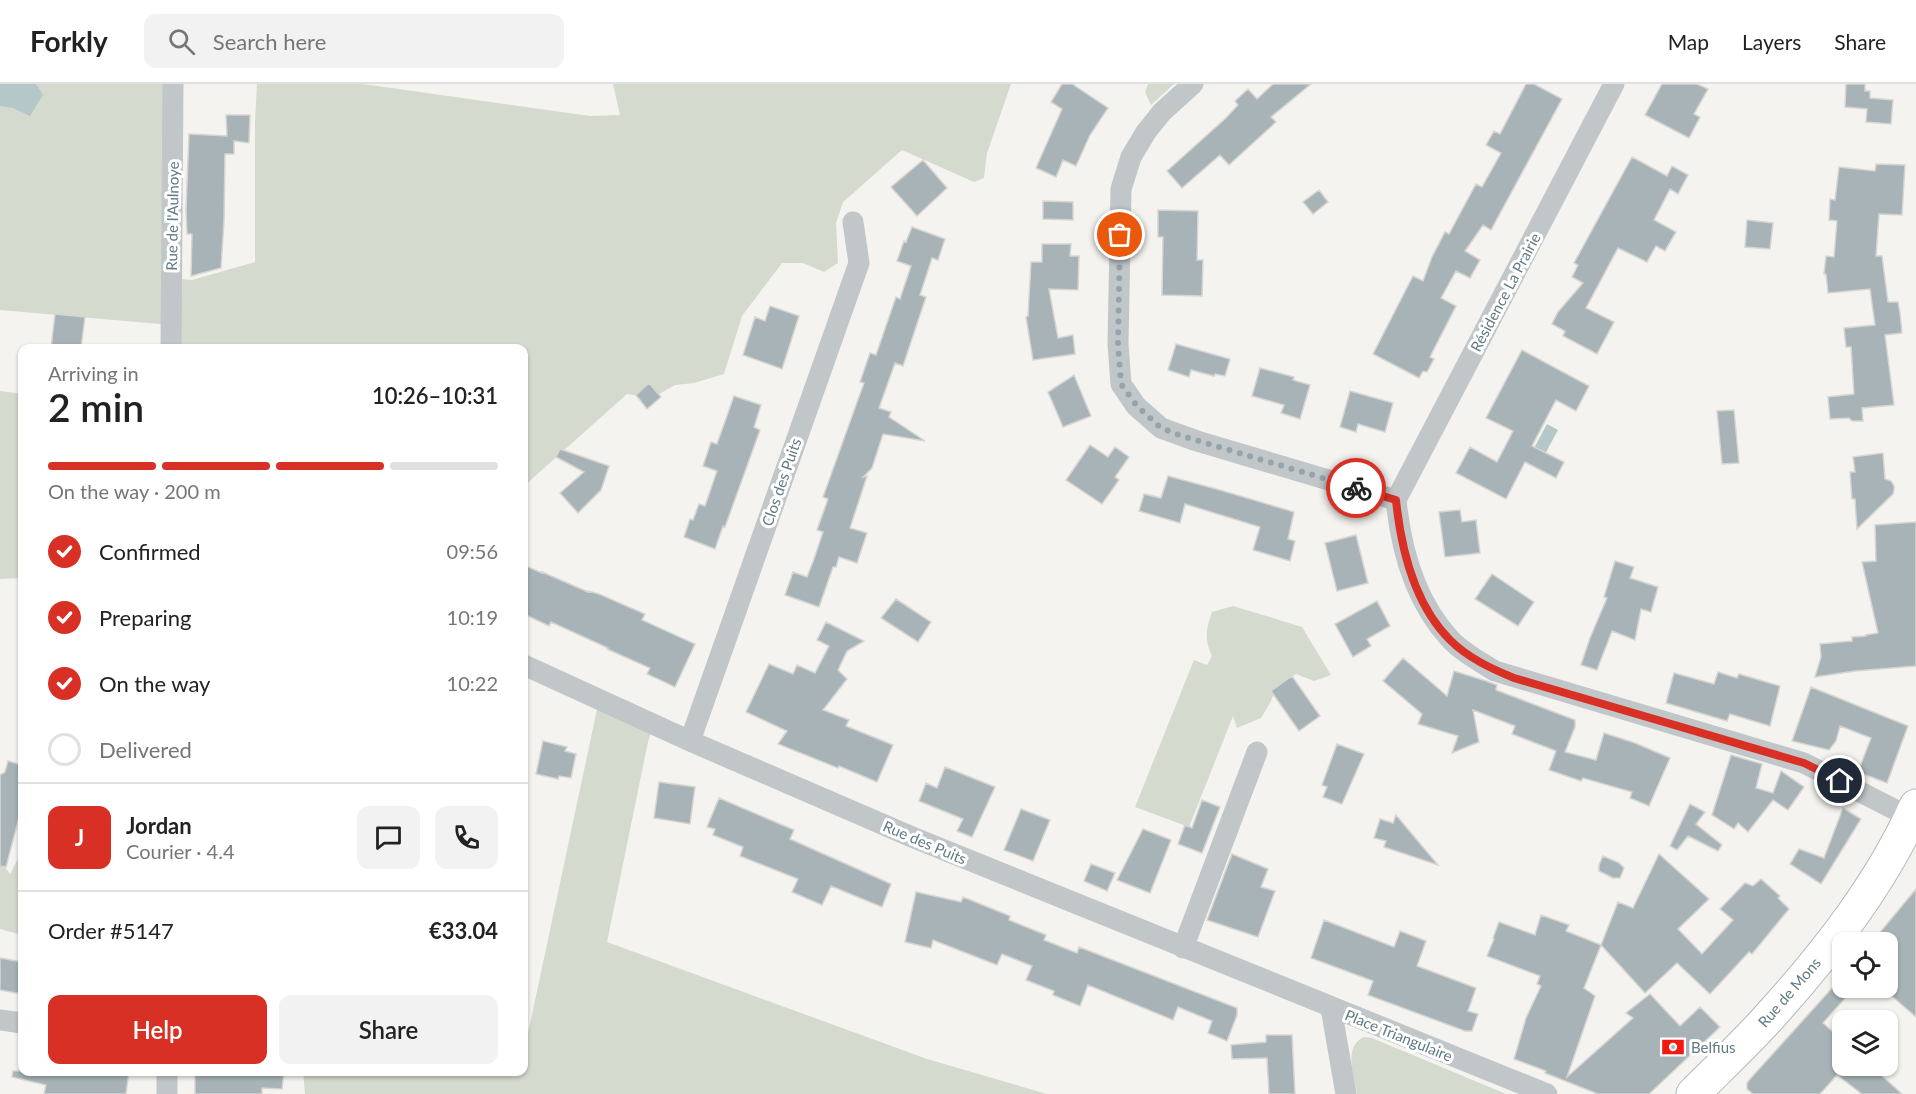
<!DOCTYPE html>
<meta charset="utf-8">
<style>
body{margin:0;font-family:Lato,sans-serif;background:#f2f2f2;color:#222;height:100vh;display:flex;flex-direction:column;font-size:22px;white-space:nowrap}
*{box-sizing:border-box;margin:0}
p{font-size:20px;color:#767676}
.icon{flex:none;width:33px;height:33px;fill:none;stroke:currentColor;stroke-width:2;stroke-linecap:round;stroke-linejoin:round}
.map{position:relative;flex:1;overflow:hidden}
.details{position:absolute;left:18px;top:260px;width:510px;height:732px;display:flex;flex-direction:column;background:#fff;border-radius:12px;box-shadow:0 2px 4px #0004}
.details>*{flex:none}
.controls{position:absolute;left:1832px;top:848px;display:grid;gap:12px}
.controls a{display:grid;place-items:center;width:66px;height:66px;border-radius:12px;background:#fff;box-shadow:0 2px 4px #0004;font-size:30px}
.pin{position:absolute;display:grid;place-items:center;width:51px;height:51px;color:#fff;margin:-26px;border:3px solid #fff;border-radius:50%;box-shadow:0 2px 6px #0007}
.courier{position:absolute;display:grid;place-items:center;width:60px;height:60px;margin:-30px;border:4px solid #d93025;border-radius:50%;background:#fff;color:#222;box-shadow:0 2px 8px #0007}
.head em{font-style:normal;font-weight:600}
.head div{display:flex;flex-direction:column-reverse}
.head{display:flex;align-items:center;justify-content:space-between;height:102px;padding:0 30px}
h1{font-size:39px;font-weight:600;line-height:45px}
.bar{display:grid;grid-template-columns:repeat(4,1fr);gap:9px 6px;align-content:center;height:72px;padding:0 30px}
.bar i{height:8px;border-radius:4px;background:#e0e0e0}
.bar .active{background:#d93025}
.bar p{grid-column:span 4}
.line{display:flex;align-items:center;gap:15px;padding:0 30px;border-top:2px solid #e0e0e0}
.line div{flex:1}
.round{display:grid;place-items:center;flex:none;width:63px;height:63px;border-radius:12px;background:#f2f2f2}
ol{padding:0 30px;list-style:none}
li{display:flex;align-items:center;gap:18px;height:66px}
li p{margin-inline-start:auto}
li .icon{padding:6px;border-radius:50%;background:#d93025;color:#fff;stroke-width:4}
li:last-child{color:#767676}
li i{width:33px;height:33px;border:3px solid #e0e0e0;border-radius:50%}
.cta{display:flex;gap:12px;margin-top:auto;padding:12px 30px}
.cta a{flex:1;height:69px;border-radius:12px;background:#d93025;color:#fff;font-size:24px;font-weight:600;line-height:69px;text-align:center}
.cta a+a{background:#f2f2f2;color:#222}
header{display:flex;align-items:center;gap:36px;box-sizing:border-box;height:84px;padding:0 30px;background:#fff;border-bottom:2px solid #e0e0e0}
header strong{font-size:28px}
nav{display:flex;gap:33px;margin-inline-start:auto;font-size:21px}
.search{width:420px;height:54px;background:#f2f2f2;display:flex;align-items:center;gap:15px;box-sizing:border-box;padding:0 21px;border-radius:12px;color:#767676;font-size:22px}
.map>svg:first-child{display:block}
.green{fill:#d4dace}
.water{fill:#b5c7c9}
.building{fill:#a7b3b6;stroke:#d5d5d2;stroke-width:1.5}
.lines{fill:none;stroke-linecap:round;stroke-linejoin:round}
.primary-casing{stroke:#b1b8bb;stroke-width:35}
.minor{stroke:#c1c6c9;stroke-width:21}
.primary{stroke:#fff;stroke-width:33}
.done{stroke:#94a4a9;stroke-width:6;stroke-dasharray:0 10.8}
.route{stroke:#d93025;stroke-width:8}
.labels{text-anchor:middle;dominant-baseline:central;stroke-width:6;stroke-linejoin:round;paint-order:stroke}
.street-label{font-size:15px;fill:#607a84;stroke:#fff}
.poi-label{font-size:15px;fill:#607a84;stroke:#fff;text-anchor:start}
</style>
<header>
<strong>Forkly</strong>
<div class="search"><svg class="icon" aria-label="search" viewBox="0 0 24 24"><circle cx="10" cy="10" r="6"/><path d="M15 15l6 6"/></svg>Search here</div>
<nav><a>Map</a><a>Layers</a><a>Share</a></nav>
</header>
<div class="map">
<svg width="1916" height="1010" viewBox="0 0 1916 1010">
<rect width="100%" height="100%" fill="#f4f3ef"/>
<path class="green" d="M0 0H173L172 194 192 196 255 178V37L257 0H363L590 32 620 31 613 0H1011L987 69 984 94 974 98 902 66 843 118 836 139 838 179 824 188 803 179H782L742 232 724 290 694 299 675 301 652 314 627 310 524 402V264H177L171 241 0 226Z
M1148 0H1174L1151 21 1145 8Z
M0 307 22 310V494L0 495Z
M1233 522 1302 543 1331 591 1314 597 1296 590 1277 602 1270 619 1261 634 1237 644 1233 632 1189 743 1135 723 1194 576 1207 581 1212 572C1204 556 1206 544 1212 528Z
M599 616 654 640 648 658 607 858 927 975 1047 1010H305L303 987H524V954H527Z
M22 767V851L0 845V776L10 790Z
M1364 953 1372 954 1506 1010H1357C1354 992 1343 962 1364 953Z"/>
<path class="water" d="M0 0H36L43 11 30 32 13 24 0 22Z
M1547 340 1558 346 1545 370 1534 364Z"/>
<path class="building" d="M1062 0H1072L1108 24 1090 51 1076 82 1063 76 1056 93 1036 84 1062 25 1051 18Z
M1273 0H1311L1271 33 1276 38 1229 81 1220 71 1182 104 1167 87 1226 34 1238 21 1235 17 1248 5 1257 15Z
M1526 0H1534L1562 15 1491 146 1483 141 1465 167 1480 176 1470 194 1456 187 1441 214 1456 222 1430 273 1434 275 1427 288 1423 287 1419 294 1373 270 1413 192 1423 197 1432 173 1445 148 1449 150 1476 100 1482 103 1501 69 1486 61 1494 47 1500 50Z
M1662 0H1697L1708 5 1694 30 1700 33 1689 54 1645 31Z
M1846 0H1865V7H1870V14L1893 16 1891 40 1866 38 1867 25 1845 23Z
M226 31H250L249 59 234 57V70H225L224 137 221 184 191 192 192 150H187L186 126 189 50 227 52Z
M1632 73 1667 92 1672 82 1688 91 1678 110 1670 105 1654 136 1676 148 1665 167 1656 162 1647 178 1618 164 1586 224 1614 238 1597 270 1563 252 1565 247 1552 240 1558 228 1583 199 1572 193 1578 181 1574 179Z
M923 76 947 104 917 132 891 103Z
M1876 80 1905 81 1902 131 1879 130 1876 172H1882L1888 218H1898L1900 229 1902 249 1885 251 1894 321 1862 324 1863 337H1852L1849 334 1830 335 1828 313 1854 310 1851 263H1846L1844 244 1875 241 1870 205 1828 209 1826 190H1824L1826 172 1834 173 1837 137 1829 136 1830 115 1835 116 1839 83 1875 87Z
M1319 106 1328 118 1313 130 1303 118Z
M1043 117 1073 118V136L1043 135Z
M1158 126 1198 127 1197 176H1203L1202 212 1162 211 1163 153H1158Z
M1747 136 1773 139 1770 165 1745 163Z
M912 143 945 155 938 176 932 174 920 211 926 213 903 282 895 279 879 324 891 328 889 333 925 357 883 350 872 384 863 393 867 392 850 444 867 449 857 479 839 473 836 483H833L819 523 785 511 793 488 807 493 814 475 823 448 817 446 828 415 823 413 864 299 860 298 870 269 876 271 896 213 900 215 911 182 897 177 904 157 906 158Z
M1042 160H1071L1070 172H1079L1078 206 1049 205 1058 254 1073 251 1075 270 1033 276 1026 233 1028 232 1031 178H1042Z
M770 222 799 232 782 285 743 271 755 233 765 237Z
M55 230 85 233 81 264H51Z
M1176 260 1230 275 1225 292 1215 290 1214 292 1191 286 1189 293 1168 286Z
M1522 266 1589 302 1576 327 1556 316 1532 362 1564 378 1556 394 1525 378 1506 415 1456 389 1470 363 1497 378 1513 347 1486 334Z
M1260 284 1294 293 1293 296 1310 301 1300 335 1281 329 1284 321 1252 312Z
M1074 291 1091 332 1063 343 1048 308Z
M649 299 661 313 647 325 636 311Z
M1350 307 1393 319 1385 348 1358 340 1356 348 1340 343Z
M734 312 761 321 754 343 760 346 725 443 723 442 715 465 684 453 690 435 693 436 699 420 705 422 717 387 703 382 711 358 717 360Z
M1734 326 1739 379 1722 380 1717 327Z
M1090 361 1108 373 1115 363 1129 373 1115 393 1119 396 1102 420 1066 396Z
M560 365 609 382 601 406 578 429 560 409 584 388 556 373Z
M1883 369 1885 395 1891 397 1894 402V406L1893 410 1857 445 1855 415H1852L1850 388H1855L1853 373Z
M1168 392 1220 406 1294 428 1288 455 1295 457 1290 477 1253 466 1260 443 1185 420 1180 439 1139 427 1144 410 1161 414Z
M1460 426 1462 438 1476 436 1480 469 1445 473 1439 428Z
M1916 438V582L1855 587 1815 593 1821 573 1820 560 1852 557V553L1866 552V551L1878 549 1862 478 1876 477 1875 441Z
M1356 451 1368 499 1337 507 1325 459Z
M1615 477 1634 483 1630 494 1658 503 1651 528 1641 525 1635 556 1612 547 1597 586 1581 581 1590 554 1607 514 1604 513Z
M524 481 542 489V488L588 508V507L599 510 645 530 642 536 695 560 675 603 647 590 650 584 607 565 608 564 551 538 549 542 524 530Z
M1492 490 1534 518 1518 542 1475 515Z
M896 515 931 538 918 558 881 534Z
M1377 517 1390 542 1367 555 1371 562 1353 573 1335 540Z
M826 538 864 557 847 567 838 586 847 595 823 626 849 636 846 642 893 661 877 698 839 682 838 684 778 660 787 647 746 628 769 580 793 590 797 581 815 589 829 562 817 556Z
M1403 574 1447 612 1454 587 1486 597 1497 601 1496 606 1575 636V643L1565 668 1596 676 1604 649 1635 659 1670 674 1649 722 1630 714 1632 708 1583 694 1581 697 1549 686 1556 667 1512 650 1515 642 1473 626 1479 658 1452 669 1458 652 1418 640 1422 630 1383 597Z
M1718 588 1737 594 1739 590 1780 602 1770 642 1730 630 1727 637 1666 619 1674 589 1714 600Z
M1292 592 1320 632 1299 647 1271 607Z
M1811 603 1908 642 1887 699 1858 688 1871 654 1840 642 1836 657 1829 666 1792 657Z
M543 657 567 663 565 667 576 670 571 694 559 692 558 695 536 690Z
M1337 660 1364 670 1342 720 1323 713 1327 703 1322 701Z
M1731 671 1762 680 1756 704 1773 709 1781 687 1804 703 1788 726 1773 716 1748 748 1738 739 1734 745 1712 731Z
M8 677 22 681V722L6 783 0 782V691L5 688Z
M945 683 995 703 972 753 957 747 963 735 919 717 926 699 937 704Z
M659 698 695 703 690 740 654 734Z
M719 714 794 746 790 755 891 800 882 823 831 802 822 821 792 808 798 795 740 772 743 763 713 751 715 745 707 743Z
M1202 716 1220 723 1202 769 1178 760 1185 741 1192 744Z
M1690 720 1705 728 1696 740 1722 761 1718 767 1688 752 1677 766 1670 762Z
M1843 724 1861 735 1821 800 1790 780 1799 765 1824 774Z
M1021 725 1050 736 1033 777 1004 766Z
M1396 731 1438 781 1384 763 1386 757 1374 754 1380 735 1393 739Z
M1143 745 1171 756 1150 809 1117 796Z
M1232 770 1268 785 1261 803 1275 807 1258 853 1207 836Z
M1659 770 1709 815 1678 845 1702 870 1733 836 1720 825 1745 799 1753 802 1761 795 1780 812 1778 814 1789 825 1752 870 1749 868 1710 910 1677 879 1645 909 1601 861 1584 904 1595 912 1567 993 1633 934 1626 929 1650 910 1680 942 1700 923 1720 943 1649 1010H1598L1545 989 1546 987 1514 975 1526 934 1541 902 1537 900 1540 892 1487 872 1494 855 1493 854 1499 838 1535 851 1541 831 1569 841 1566 847 1601 861 1618 818 1633 824Z
M1603 772 1619 779 1624 784 1620 794H1613L1599 787V781Z
M1091 780 1115 789 1107 807 1084 797Z
M1916 805V933L1887 908V858H1872Z
M916 808 961 818 963 813 1010 832 1009 836 1046 851 1044 856 1077 869 1079 863 1237 924V931L1227 957 1208 949 1212 937 1178 923 1173 936 1088 901 1080 922 1053 911 1054 907 1026 896 1032 882 1002 870 997 881 933 856 931 864 905 858Z
M1324 836 1394 863 1400 847 1426 857 1417 882 1476 904 1468 927 1478 930 1472 947H1465L1368 911 1373 897 1311 874Z
M0 874 22 878V910L0 906Z
M1833 903H1855L1823 939 1842 956V981H1870L1902 1010H1862L1837 991 1820 1010H1753L1747 1005V999L1751 994Z
M1266 951H1292L1295 1010H1269L1267 974 1232 975 1231 961 1266 958Z
M13 987H129L126 1010H44L46 1001 12 993Z
M195 987H284L282 1005 262 1004V1010H195Z"/>
<g class="lines">
<g class="primary-casing">
<path id="primary" d="M1693 1010C1719 984 1746 959 1770 932 1827 869 1881 800 1916 722"/>
</g>
<path class="minor" d="M1193 0 1162 28 1146 48 1131 73 1121 105 1118 260 1121 300 1136 322 1161 344 1197 357 1396 416
M1614 0 1396 416C1401 466 1415 517 1450 555 1462 568 1479 577 1495 587L1804 679 1911 734 1916 739
M171 264 173 0
M524 581 690 657 912 753 1547 1010
M690 657 859 179 853 138
M1183 864 1257 668
M1331 924 1346 1010
M0 936 22 939
M167 1010V987"/>
<use href="#primary" class="primary"/>
</g>
<g class="lines">
<path class="done" d="M1120 151 1118 260 1121 300 1137 322 1161 344 1179 351 1356 404"/>
<path class="route" d="M1356 404 1396 416C1401 465 1414 520 1450 556 1468 574 1492 585 1514 594L1804 679 1840 697"/>
</g>
<defs>
<g id="bank-bare" transform="scale(1.8)"><path d="M-6-4H6V4H-6ZM0-2.3a2.3 2.3 0 1 0 0 4.6a2.3 2.3 0 1 0 0-4.6Z" fill="#f4190f" stroke="#fff" stroke-width="2.5" paint-order="stroke"/></g>
</defs>
<g fill-rule="evenodd">
<use href="#bank-bare" x="1673" y="963"/>
</g>
<g class="labels">
<g class="street-label">
<text transform="translate(172 132) rotate(-89)">Rue de l'Aulnoye</text>
<text transform="translate(1505 208) rotate(-62)">Résidence La Prairie</text>
<text transform="translate(781 398) rotate(-71)">Clos des Puits</text>
<text transform="translate(925 758) rotate(23)">Rue des Puits</text>
<text transform="translate(1789 908) rotate(-49)">Rue de Mons</text>
<text transform="translate(1399 951) rotate(22)">Place Triangulaire</text>
</g>
<g class="poi-label">
<text x="1691" y="963">Belfius</text>
</g>
</g>
</svg>
<div class="controls">
<a><svg class="icon" aria-label="locate" viewBox="0 0 24 24"><circle cx="12" cy="12" r="6"/><path d="M12 2v4M12 18v4M2 12h4M18 12h4"/></svg></a>
<a><svg class="icon" aria-label="layers" viewBox="0 0 24 24"><path d="M12 4l9 5-9 5-9-5zM3 14l9 5 9-5"/></svg></a>
</div>
<div class="pin" style="left:1120px;top:151px;background:#ea580c"><svg class="icon" aria-label="bag" viewBox="0 0 24 24"><path d="M5 8h14l-1 12H6zM9 8a3 3 0 0 1 6 0"/></svg></div>
<div class="pin" style="left:1840px;top:697px;background:#1f2937"><svg class="icon" aria-label="home" viewBox="0 0 24 24"><path d="M3 11l9-7 9 7M6 9v11h12V9"/></svg></div>
<div class="courier" style="left:1356px;top:404px"><svg class="icon" aria-label="bike" viewBox="0 0 24 24"><circle cx="6" cy="16" r="4"/><circle cx="18" cy="16" r="4"/><path d="M6 16l4-8h5l3 8M10 8l3 8H6M13 5h3"/></svg></div>
<section class="details">
<div class="head"><div><h1>2 min</h1><p>Arriving in</p></div><em>10:26–10:31</em></div>
<div class="bar"><i class="active"></i><i class="active"></i><i class="active"></i><i></i><p>On the way · 200 m</p></div>
<ol>
<li><svg class="icon" aria-label="check" viewBox="0 0 24 24"><path d="M5 12l5 5 9-10"/></svg>Confirmed<p>09:56</p></li>
<li><svg class="icon" aria-label="check" viewBox="0 0 24 24"><path d="M5 12l5 5 9-10"/></svg>Preparing<p>10:19</p></li>
<li><svg class="icon" aria-label="check" viewBox="0 0 24 24"><path d="M5 12l5 5 9-10"/></svg>On the way<p>10:22</p></li>
<li><i></i>Delivered</li>
</ol>
<div class="line" style="height:108px"><b class="round" style="background:#d93025;color:#fff">J</b><div><b>Jordan</b><p>Courier · 4.4</p></div><a class="round"><svg class="icon" aria-label="chat" viewBox="0 0 24 24"><path d="M4 5h16v11H9l-5 4z"/></svg></a><a class="round"><svg class="icon" aria-label="phone" viewBox="0 0 24 24"><path d="M5 4h4l2 5-3 2q2 4 5 5l2-3 5 2v4C11 20 4 13 5 4z"/></svg></a></div>
<div class="line" style="height:78px"><div>Order #5147</div><b>€33.04</b></div>
<div class="cta"><a>Help</a><a>Share</a></div>
</section>
</div>
